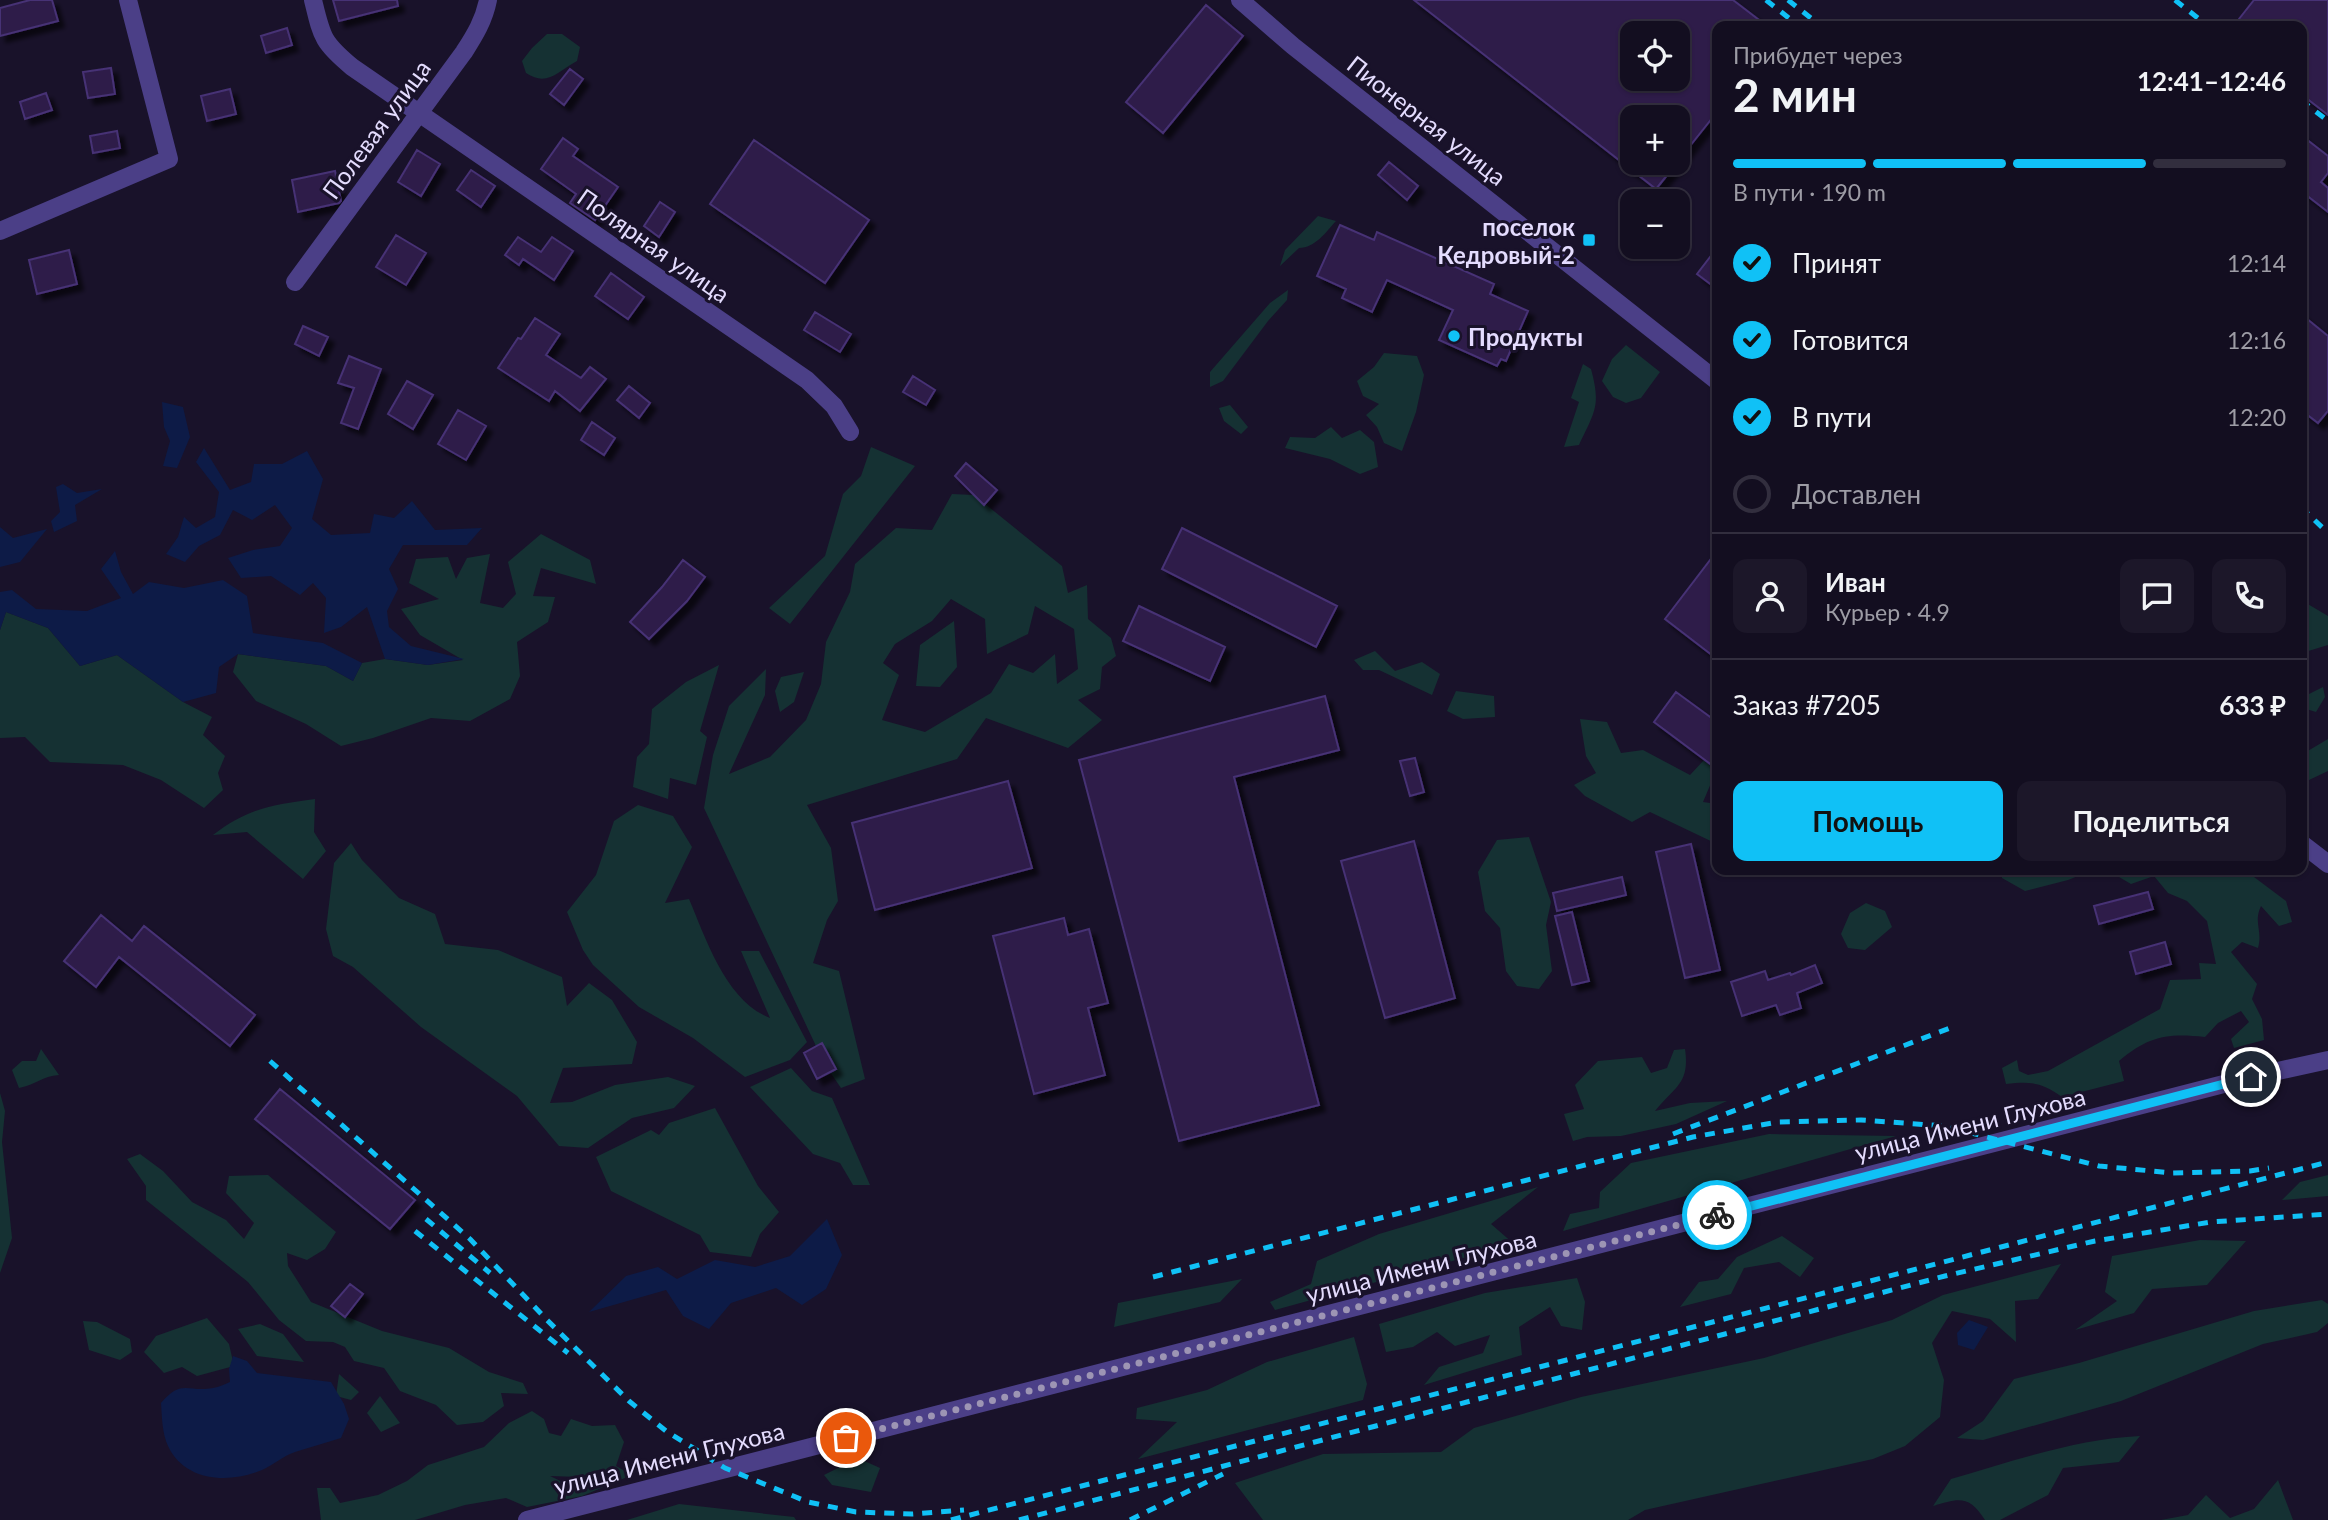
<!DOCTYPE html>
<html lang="ru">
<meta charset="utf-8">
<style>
body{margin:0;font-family:Lato,sans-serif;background:#1c1729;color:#f1f3f6;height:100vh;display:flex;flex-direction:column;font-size:26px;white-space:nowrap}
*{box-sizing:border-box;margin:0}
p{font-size:23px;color:#9d9ca5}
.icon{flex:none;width:38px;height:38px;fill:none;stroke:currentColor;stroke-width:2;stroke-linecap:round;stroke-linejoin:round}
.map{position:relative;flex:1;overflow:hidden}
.drawer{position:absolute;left:1712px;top:21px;width:595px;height:854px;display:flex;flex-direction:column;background:#130e20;border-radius:14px;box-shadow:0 2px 5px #0004,0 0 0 2px #322e3e}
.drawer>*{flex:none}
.tools{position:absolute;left:1620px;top:21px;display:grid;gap:14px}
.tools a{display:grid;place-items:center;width:70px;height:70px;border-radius:14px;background:#130e20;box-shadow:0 2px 5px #0004,0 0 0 2px #322e3e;font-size:35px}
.pin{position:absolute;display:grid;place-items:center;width:60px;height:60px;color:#fff;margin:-30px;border:4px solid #fff;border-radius:50%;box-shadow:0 2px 7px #0007}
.courier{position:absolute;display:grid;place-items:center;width:70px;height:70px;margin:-35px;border:5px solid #10c1f6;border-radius:50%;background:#fff;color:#222;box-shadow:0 2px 9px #0007}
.headline em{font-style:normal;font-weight:700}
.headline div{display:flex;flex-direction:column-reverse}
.headline{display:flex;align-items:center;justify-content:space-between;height:119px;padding:0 21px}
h1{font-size:46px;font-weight:700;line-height:52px}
.bar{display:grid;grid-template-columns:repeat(4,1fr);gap:10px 7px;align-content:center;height:84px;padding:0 21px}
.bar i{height:9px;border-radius:5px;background:#322e3e}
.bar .active{background:#10c1f6}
.bar p{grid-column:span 4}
.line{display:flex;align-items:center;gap:18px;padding:0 21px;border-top:2px solid #322e3e}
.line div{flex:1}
.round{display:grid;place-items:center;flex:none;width:74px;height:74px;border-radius:14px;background:#1c1729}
ol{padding:0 21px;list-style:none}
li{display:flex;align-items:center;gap:21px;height:77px}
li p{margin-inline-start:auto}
li .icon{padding:7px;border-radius:50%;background:#10c1f6;color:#111;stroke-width:4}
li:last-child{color:#9d9ca5}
li i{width:38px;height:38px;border:4px solid #322e3e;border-radius:50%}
.primary-button{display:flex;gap:14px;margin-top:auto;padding:14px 21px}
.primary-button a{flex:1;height:80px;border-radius:14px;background:#10c1f6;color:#111;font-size:28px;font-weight:700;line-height:80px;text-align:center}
.primary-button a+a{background:#1c1729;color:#f1f3f6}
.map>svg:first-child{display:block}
.green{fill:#153133;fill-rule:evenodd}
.water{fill:#0d1b47}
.building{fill:#2d1e4a;stroke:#473175;stroke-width:2;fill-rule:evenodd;filter:url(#shadow)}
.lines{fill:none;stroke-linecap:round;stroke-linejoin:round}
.street{stroke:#4b3f87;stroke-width:18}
.rail{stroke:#10c1f6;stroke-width:5;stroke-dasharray:10 9;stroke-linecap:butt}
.done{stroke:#9d95b4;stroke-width:7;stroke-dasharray:0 12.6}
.route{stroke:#10c1f6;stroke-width:9}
.poi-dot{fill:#10c1f6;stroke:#19122a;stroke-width:2.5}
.labels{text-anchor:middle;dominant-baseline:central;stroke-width:6;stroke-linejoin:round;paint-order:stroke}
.street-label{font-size:24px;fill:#e4dcfe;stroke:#19122a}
.poi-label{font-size:24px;font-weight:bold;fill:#e4dcfe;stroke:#19122a;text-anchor:end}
</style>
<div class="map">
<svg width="2328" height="1520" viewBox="0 0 2328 1520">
<defs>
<filter id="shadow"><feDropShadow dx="6" dy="6" stdDeviation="2" flood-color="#0009"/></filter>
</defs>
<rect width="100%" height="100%" fill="#19122a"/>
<path class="green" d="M547 34H562L580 47 577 61C557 72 547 87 526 73L522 61 532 48Z
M1318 216 1336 221C1326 232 1315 248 1299 248L1280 266 1285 250Z
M1288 290 1287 300 1268 321 1223 381 1210 387V372L1270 303Z
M1626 345 1660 372 1641 398 1626 403 1613 397 1602 381 1612 359Z
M1384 353 1417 356 1424 375 1416 412 1402 451 1384 443 1377 427 1366 415 1379 404 1363 396 1357 381 1374 367Z
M1583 364 1591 369C1601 406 1595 411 1579 445L1564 447 1579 402 1571 398Z
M1230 405 1248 427 1241 434 1224 421 1219 408Z
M1331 427 1342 438 1360 430 1374 442 1378 467 1360 474 1330 459 1285 448 1290 437 1315 438Z
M871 447 915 466 790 624 769 608 825 556 843 494 861 476Z
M952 494 974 495 1062 566 1068 593 1087 585 1088 619 1111 638 1116 656 1102 667 1100 689 1078 700 1102 720 1068 748 986 718 957 759 807 805 831 848 838 901 827 920 813 963 839 971 865 1079 841 1088 830 1072 835 1069 822 1043 816 1046 704 808 713 755 729 706 766 669 765 695 729 774 770 757 806 720 821 684 826 642 850 592 855 564 896 528 932 530ZM951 599 985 619 987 654 1028 634 1035 606 1074 629 1078 669 1057 684 1055 654 1033 673 1009 664 991 693 925 732 882 720 899 675 883 663 895 644 932 621Z
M541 534 590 560 596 584 541 568 533 596 555 597 548 622 517 642 520 676 510 699 470 721 431 718 373 738 341 746 306 724 256 701 233 672 238 654 326 666 353 681 362 663 385 659 428 665 463 660 420 635 401 609 439 599 409 583 416 559 448 557 456 579 467 558 490 554 480 603 503 608 516 594 508 562Z
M2301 600 2328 616V645L2305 652 2301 644Z
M6 612 48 628 80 666 117 655 183 702 212 717 203 735 225 756 218 773 223 790 204 808 161 780 123 765 50 762 25 737 0 738V630Z
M954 621 957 667 940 687 916 686 920 645Z
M1375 651 1395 671 1422 662 1440 674 1432 695 1379 670H1363L1354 660Z
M719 665 700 731 707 737 696 785 670 778 668 799 633 787 637 757 649 744 652 709 686 682Z
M2301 670 2306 676 2307 695 2323 687 2325 697 2316 712 2303 708 2301 711Z
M804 672 794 702 780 712 775 691 781 677Z
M1456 691 1494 696 1495 717 1463 719 1447 711Z
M1580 719 1607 722 1621 753 1643 750 1690 775 1704 760 1717 769 1703 802 1717 804V844L1650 812 1632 822 1585 796 1574 785 1596 773 1586 756Z
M2328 739V771L2309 780 2301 793V755Z
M315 799 314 832 326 851 303 879 247 832 213 835C248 808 272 805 315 799Z
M638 805 673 816 692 847 665 903 689 899C706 939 726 1001 770 1018L741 951H759L807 1042 790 1060 745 1077 693 1038 639 1007 593 965 583 950 567 912 596 875 614 821Z
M1529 837 1551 902 1546 925 1552 971 1539 989 1517 986 1506 971 1500 928 1485 911 1478 872 1497 840Z
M351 843 362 860 399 898 435 914 445 944 498 950 562 977 567 1006 589 983 612 1000 637 1042 632 1064 563 1068 550 1103 572 1102 615 1085 668 1077 695 1086 674 1108 632 1118 588 1148 559 1146 517 1096 421 1027 353 967 333 956 326 929 334 863Z
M2001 870H2086L2088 872 2068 880 2025 891 2002 878Z
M2107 870H2260L2254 877 2286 901 2292 922 2279 926 2261 906C2253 923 2263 930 2258 948L2242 942 2231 952 2257 984 2252 999 2262 1019 2264 1040 2234 1048 2231 1039 2249 1022 2241 1011 2218 1023 2205 1037C2167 1033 2149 1036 2119 1061L2124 1081 2062 1097C2041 1082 2030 1081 2006 1084L2002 1068 2017 1060 2019 1071 2028 1075 2048 1071 2160 1009 2170 980 2201 979 2199 963 2216 964 2207 921 2187 901 2168 893 2154 876 2131 884Z
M1866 903 1885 911 1892 927 1865 950 1848 948 1841 934 1850 913Z
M41 1049 59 1075C42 1076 36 1085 19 1088L12 1070 22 1061H36Z
M1685 1049C1690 1084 1675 1086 1655 1111L1690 1103 1727 1101 1676 1124 1621 1136 1587 1137 1573 1141 1564 1114 1584 1109 1575 1085 1598 1061 1642 1057 1651 1073 1667 1068 1674 1050Z
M791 1068 812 1091 832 1098 870 1185H853L840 1163 813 1154 750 1087Z
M0 1093 5 1111 2 1142 12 1238 0 1273Z
M715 1108 758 1186 779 1212 760 1234 751 1257 710 1252 700 1235 611 1191 596 1157 651 1130 659 1135 669 1123Z
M1769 1134 1896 1136 1563 1231 1570 1214 1599 1208 1600 1192 1631 1163Z
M140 1154 163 1171 192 1202 226 1220 244 1239 254 1223 226 1193 229 1176 268 1175 336 1232 325 1249 307 1260 287 1253 288 1266 311 1302 382 1331 449 1348 489 1372 523 1383 528 1394 501 1393 504 1406 483 1422 457 1425 436 1405 400 1391 384 1368 354 1361 345 1347 333 1342 306 1341 279 1320 248 1282 146 1200V1186L127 1159Z
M2328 1175V1196L2282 1200 2300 1182Z
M1538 1187 1491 1224 1514 1244 1275 1310 1270 1302 1311 1284 1317 1261 1379 1234Z
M1782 1236 1814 1258 1800 1277 1779 1262 1744 1268 1731 1294 1680 1307 1699 1282 1718 1279 1737 1257Z
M2200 1240 2246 1241 2207 1285 2152 1289 2134 1313 2075 1330 2117 1301 2105 1292 2112 1256Z
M2061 1264 2038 1299 2015 1301 2016 1342 1990 1319 1952 1311 1932 1343 1944 1380 1940 1417 1905 1446 1873 1459 1645 1510 1628 1520H1263L1235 1483 1323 1454 1441 1452 1474 1428 1581 1397 1764 1358 1892 1320 1943 1295Z
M1577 1278 1585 1302 1582 1330 1561 1326 1550 1307 1519 1327 1522 1355 1424 1385 1439 1367 1483 1353 1490 1335 1455 1346 1437 1332 1413 1347 1386 1352 1379 1324 1485 1293Z
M1242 1279 1220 1302 1114 1327 1118 1303Z
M2322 1300 2328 1304V1323L2317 1332 2263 1344 2121 1401 1983 1440 1957 1438 1983 1421 2014 1379 2079 1363 2254 1311Z
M207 1318 229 1344 234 1366 197 1376 182 1367 164 1373 144 1352 156 1336Z
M83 1321 97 1322 130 1339 132 1352 120 1360 89 1350Z
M260 1324 283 1334 304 1362 257 1356 238 1329Z
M1354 1337 1367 1384 1363 1400 1138 1459 1177 1422 1136 1419 1137 1408 1207 1390 1267 1362Z
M339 1374 359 1392 351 1400 336 1396Z
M380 1396 400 1423 381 1432 367 1413Z
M532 1411 544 1419 549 1433 561 1436 571 1419 592 1426 615 1425 624 1442 616 1466 632 1475 582 1496 527 1507 506 1498 465 1505 415 1520H321L317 1488H330L340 1503 378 1495 407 1481 428 1465 484 1447 509 1423ZM598 1470 606 1475 577 1489 550 1476 580 1477Z
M2140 1436 2119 1462 2063 1468 2048 1495 2000 1520H1985C1969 1495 1959 1498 1933 1506L1951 1479C2013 1461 2076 1439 2140 1436Z
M858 1458 880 1468 871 1492 832 1485 824 1475Z
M2278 1480 2293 1520H2161L2188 1515 2206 1495 2230 1518 2254 1509Z
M679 1504 794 1517 796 1520H627Z"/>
<path class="water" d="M162 402 183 407 190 437 177 468 163 466 170 441 164 427Z
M204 448 230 490 251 482 254 464H282L307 451 323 479 312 519 331 535 370 533 374 514 394 518 412 501 435 530 482 528 467 545H403L389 569 398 589 387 611 389 627 411 646 464 659 428 665 385 659 367 607 341 627 324 633 326 598 313 583 300 595 271 576 241 578 228 558 253 550 280 546 292 528 275 505 252 520 233 510 220 535 199 546 185 562 166 554 178 537 184 517 196 528 215 517 219 492 196 462Z
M63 484 77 493 102 489 75 505 77 521 54 532 51 521 60 512 56 487Z
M0 527 13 538 47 529 20 562 0 567Z
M115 551 121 572 133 594 149 582 184 588 223 580 247 596 253 633 323 643 362 663 353 681 326 666 238 654 219 667 216 693 183 702 117 655 80 666 48 628 6 612 0 630V592L12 590 36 609 87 611 121 598 101 569Z
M827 1219 842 1255 826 1289 802 1305 776 1288 731 1303 709 1329 683 1316 666 1290 589 1312 626 1276 658 1267 677 1279 715 1260 755 1267 790 1256Z
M1969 1320 1988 1327 1974 1350 1958 1345 1957 1333Z
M233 1356 247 1361 257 1373 331 1382 344 1404 349 1419 341 1438C326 1443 310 1447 295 1452 283 1456 273 1465 262 1470 229 1484 185 1482 168 1446 162 1433 162 1417 161 1403 182 1378 188 1393 213 1388 219 1387 225 1384 230 1382L229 1369Z"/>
<path class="building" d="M30 0H52L58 21 0 36V8Z
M333 0H397L398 6 339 21Z
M1414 0H1733L1767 26H1717V112L1678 161V117H1633V163H1677L1656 189ZM1633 33H1678V79H1633Z
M2254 0H2328V115L2301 94V26H2248L2239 19Z
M1206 5 1243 36 1163 133 1126 102Z
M287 28 292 45 266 53 261 36Z
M111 68 115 94 88 98 83 72Z
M570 69 583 79 564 105 550 94Z
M230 89 236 114 207 121 201 96Z
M46 93 52 110 25 119 20 102Z
M117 131 120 148 93 153 90 136Z
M2301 135 2328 156V173L2321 182 2328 188V212L2301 191Z
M563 138 578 149 573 156 618 187 595 220 570 203 576 194 541 169Z
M754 140 869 220 825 283 710 204Z
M417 150 440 164 421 196 398 182Z
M1389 162 1418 186 1407 200 1378 175Z
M471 170 495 186 481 207 457 190Z
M335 171 341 201 339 203 298 212 292 180Z
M660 202 675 212 659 237 644 226Z
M1340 225 1374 240 1377 232 1494 284 1490 294 1528 311 1506 361 1501 359 1497 366 1439 340 1453 310 1387 280 1372 312 1342 298 1346 289 1317 276Z
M396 235 426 253 406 285 376 267Z
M518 237 541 252 552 237 573 251 554 280 523 259 519 265 505 255Z
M1717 248V289L1697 274Z
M69 250 77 284 37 294 29 260Z
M611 273 644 297 628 319 595 296Z
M815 312 851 334 840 352 804 330Z
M2301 314 2328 336V411L2318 423 2301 410Z
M535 318 560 334 546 355 581 378 590 367 606 379 580 411 555 391 549 401 498 368 518 338 521 339Z
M303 326 328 337 319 356 295 344Z
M349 356 381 369 358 429 341 423 354 388 338 383Z
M913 376 935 390 926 405 903 392Z
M407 381 433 395 413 429 388 414Z
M629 386 650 403 639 418 617 400Z
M458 410 486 426 466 460 438 444Z
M592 422 615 438 604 455 581 440Z
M966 463 997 490 984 505 955 476Z
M1182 528 1337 606 1316 647 1162 569Z
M1717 551V659L1665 619Z
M683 560 705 577 687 601 649 639 630 622 662 587Z
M1139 606 1225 647 1210 681 1123 641Z
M1676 692 1717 722V769L1654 722Z
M1325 696 1339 750 1234 777 1319 1105 1179 1141 1079 760Z
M1415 758 1424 792 1410 796 1400 761Z
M1008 781 1032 868 875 910 852 823Z
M1414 841 1455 998 1385 1018 1341 861Z
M1691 844 1720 970 1685 978 1656 852Z
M1622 877 1626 895 1557 911 1553 893Z
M2148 892 2153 909 2099 924 2094 906Z
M1572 912 1589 981 1572 985 1555 916Z
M101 915 132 941 144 926 255 1015 230 1046 119 957 96 987 64 961Z
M1064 918 1068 935 1089 929 1108 1003 1088 1008 1105 1075 1034 1094 993 936Z
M2165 942 2171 964 2136 974 2130 952Z
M1815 965 1822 983 1797 993 1801 1008 1780 1015 1776 1005 1742 1016 1731 982 1765 971 1768 980 1790 973 1791 975Z
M822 1043 836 1069 817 1079 804 1053Z
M280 1089 415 1200 390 1229 255 1119Z
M350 1284 363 1294 345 1317 331 1306Z"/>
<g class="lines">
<path class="street" d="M313 0C322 37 322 42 352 67L807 380 834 406 850 432
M1240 0 1293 46 1717 381
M0 231 169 159 128 0
M295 282 464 52C475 35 484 20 488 0
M2301 843 2328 864
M527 1520 2251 1077 2328 1060"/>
<path class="rail" d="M1766 0 1799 26
M1788 0 1821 26
M2175 0 2208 26
M2301 100 2328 121
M2301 507 2328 533
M270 1061 470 1239 547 1320 629 1401 666 1431 725 1468 808 1502 856 1512 912 1514 964 1510
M1673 1134 1950 1028
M426 1219 490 1273
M415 1231 568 1353
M1153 1277 1693 1137 1778 1122 1861 1120 1944 1126 2099 1166 2173 1173 2250 1171 2269 1168
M951 1520 2328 1162
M1019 1520 1945 1276 2095 1241 2211 1222 2328 1214
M1130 1520 1223 1474"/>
</g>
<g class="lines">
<path class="done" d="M846 1438 1717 1215"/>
<path class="route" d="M1717 1215 2251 1077"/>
</g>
<g class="poi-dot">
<rect x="1582" y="233" width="14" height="14" rx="3.5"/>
<circle cx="1454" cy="336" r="7"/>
</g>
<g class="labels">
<g class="street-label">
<text transform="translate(1427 120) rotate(38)">Пионерная улица</text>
<text transform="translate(376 129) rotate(-54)">Полевая улица</text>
<text transform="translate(654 245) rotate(35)">Полярная улица</text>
<text transform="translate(1970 1124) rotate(-14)">улица Имени Глухова</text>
<text transform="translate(1421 1266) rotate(-14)">улица Имени Глухова</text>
<text transform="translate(669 1458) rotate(-14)">улица Имени Глухова</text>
</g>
<g class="poi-label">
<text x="1575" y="226">поселок<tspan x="1575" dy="28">Кедровый-2</tspan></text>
<text x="1468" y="336" text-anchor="start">Продукты</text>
</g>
</g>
</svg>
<div class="tools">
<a><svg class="icon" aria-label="locate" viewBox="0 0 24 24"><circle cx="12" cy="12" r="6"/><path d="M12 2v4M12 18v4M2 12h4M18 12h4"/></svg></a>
<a>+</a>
<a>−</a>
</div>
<div class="pin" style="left:846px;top:1438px;background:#ea580c"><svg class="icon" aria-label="bag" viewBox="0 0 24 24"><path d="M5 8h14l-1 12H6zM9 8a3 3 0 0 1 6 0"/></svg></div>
<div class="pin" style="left:2251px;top:1077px;background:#1f2937"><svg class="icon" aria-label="home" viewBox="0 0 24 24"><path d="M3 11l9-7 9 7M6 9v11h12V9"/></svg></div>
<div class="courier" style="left:1717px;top:1215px"><svg class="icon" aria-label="bike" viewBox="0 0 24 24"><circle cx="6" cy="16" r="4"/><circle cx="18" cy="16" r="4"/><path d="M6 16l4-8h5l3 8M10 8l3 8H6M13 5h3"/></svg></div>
<section class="drawer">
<div class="headline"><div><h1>2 мин</h1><p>Прибудет через</p></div><em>12:41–12:46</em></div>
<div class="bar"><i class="active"></i><i class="active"></i><i class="active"></i><i></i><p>В пути · 190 m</p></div>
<ol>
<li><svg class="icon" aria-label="check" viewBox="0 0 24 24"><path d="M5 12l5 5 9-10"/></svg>Принят<p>12:14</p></li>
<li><svg class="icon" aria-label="check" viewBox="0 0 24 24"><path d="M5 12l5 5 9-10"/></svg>Готовится<p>12:16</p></li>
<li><svg class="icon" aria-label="check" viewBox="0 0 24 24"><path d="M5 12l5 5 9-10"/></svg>В пути<p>12:20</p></li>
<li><i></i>Доставлен</li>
</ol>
<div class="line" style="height:126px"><a class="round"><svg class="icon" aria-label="person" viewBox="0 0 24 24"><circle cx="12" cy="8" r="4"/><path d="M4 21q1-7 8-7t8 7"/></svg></a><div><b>Иван</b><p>Курьер · 4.9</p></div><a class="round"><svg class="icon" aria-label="chat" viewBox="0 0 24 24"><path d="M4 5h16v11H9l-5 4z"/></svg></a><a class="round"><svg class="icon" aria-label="phone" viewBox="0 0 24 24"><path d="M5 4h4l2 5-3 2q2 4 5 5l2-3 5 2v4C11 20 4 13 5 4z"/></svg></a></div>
<div class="line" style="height:91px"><div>Заказ #7205</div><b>633 ₽</b></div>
<div class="primary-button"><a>Помощь</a><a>Поделиться</a></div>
</section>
</div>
